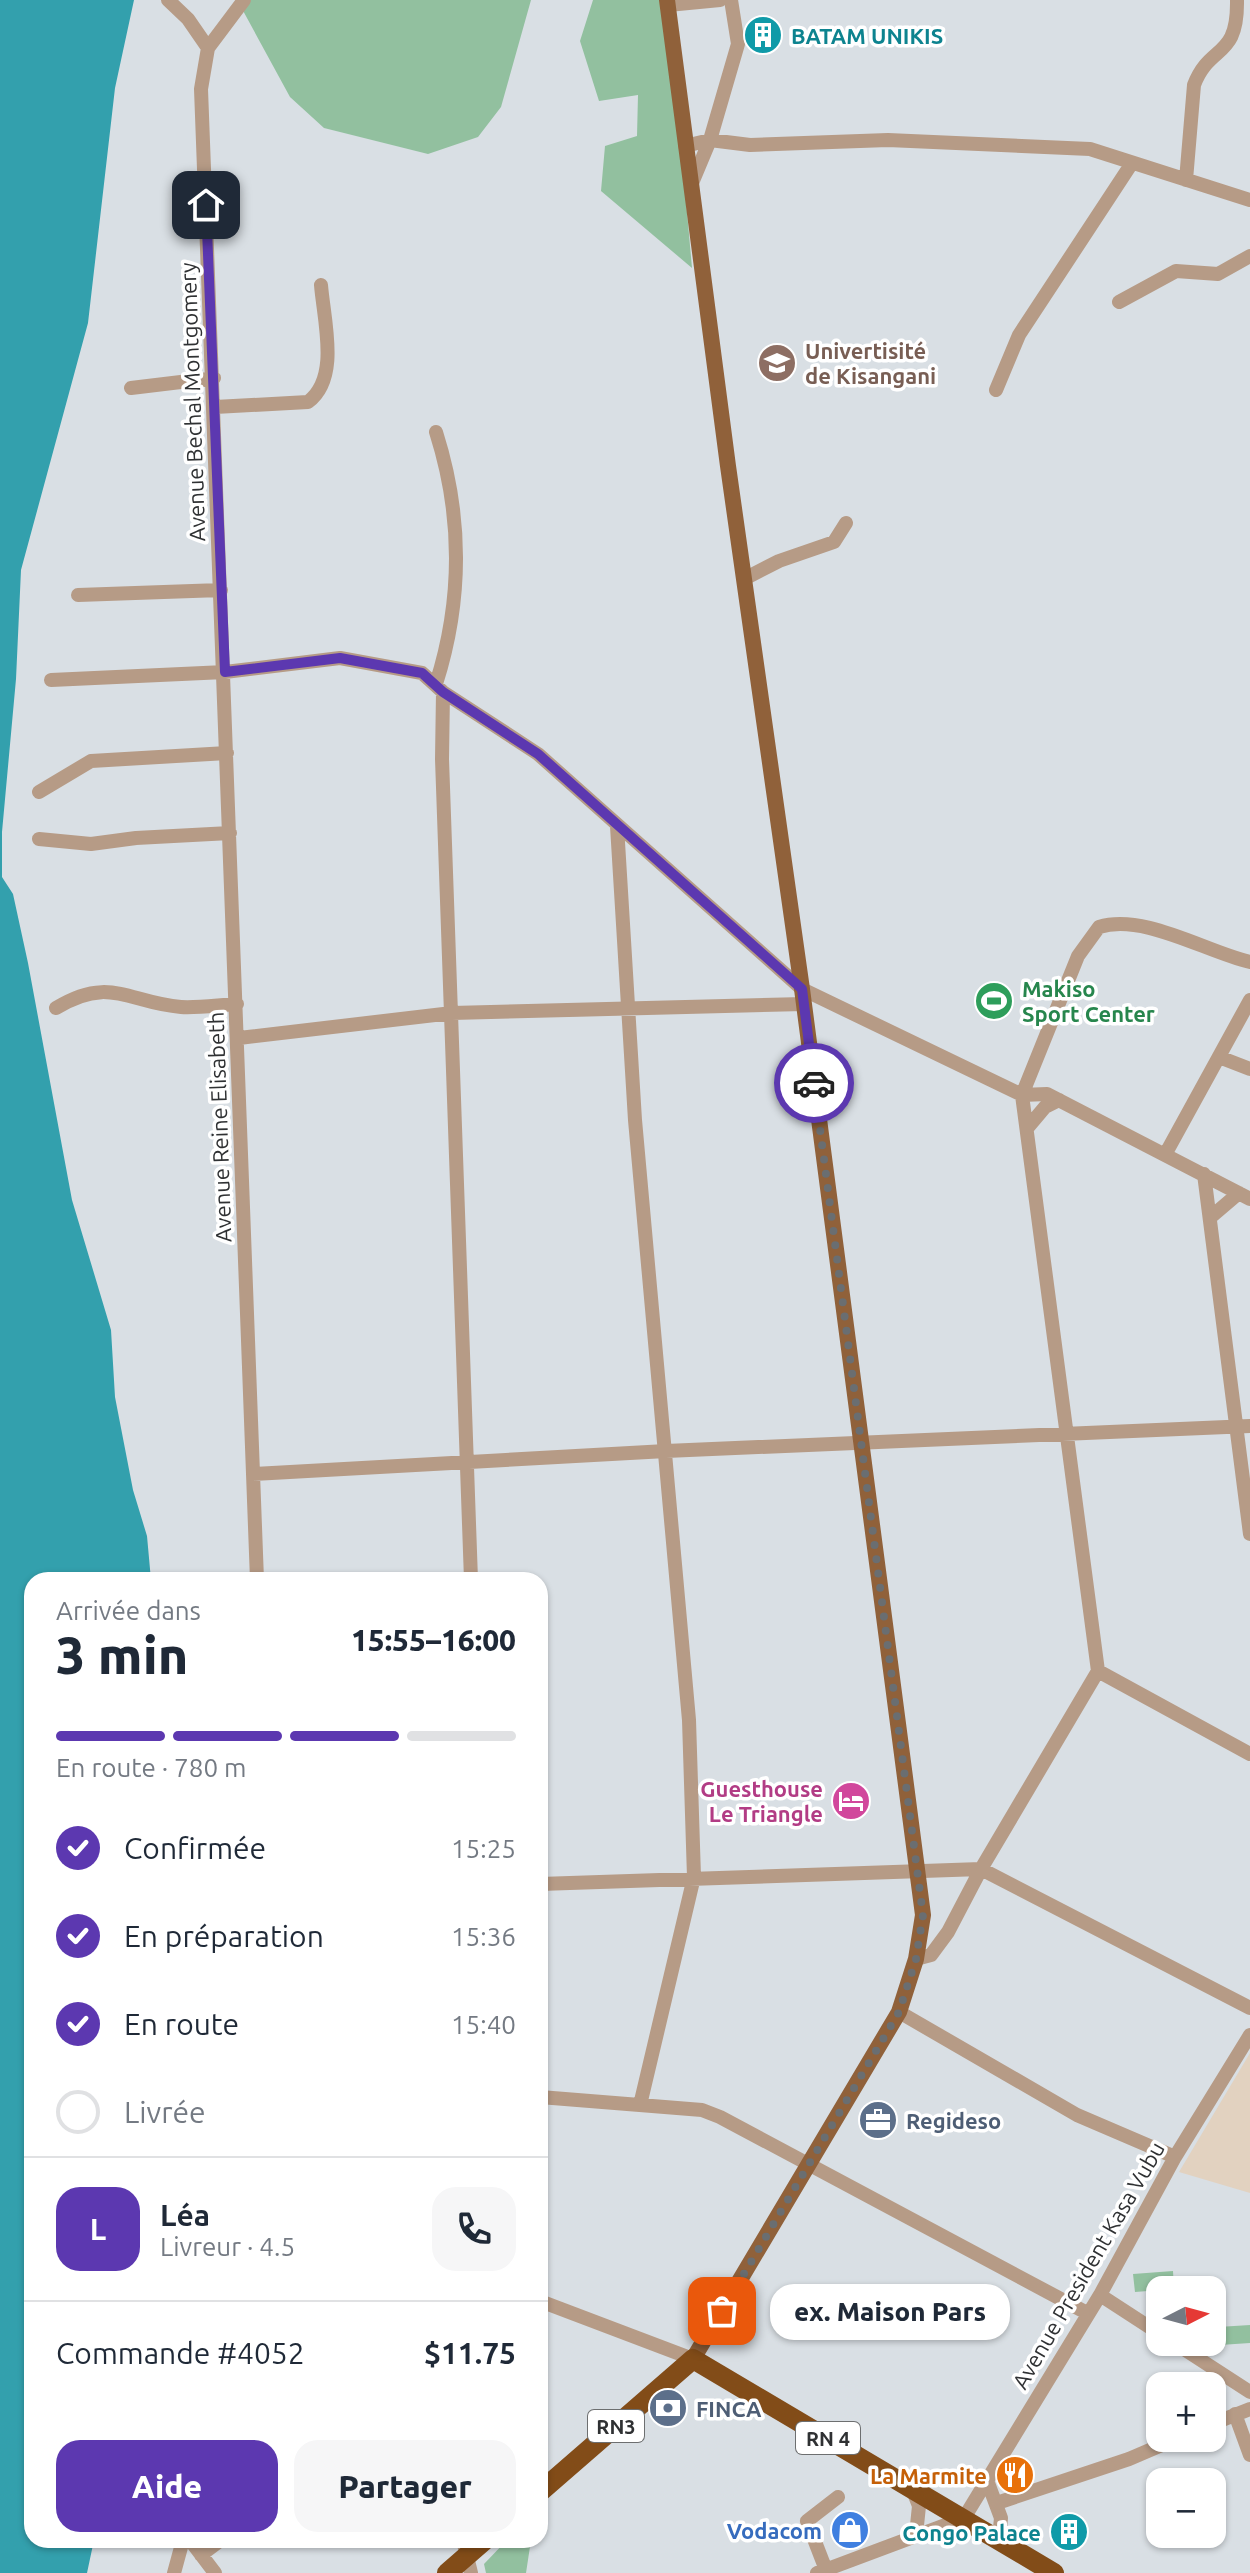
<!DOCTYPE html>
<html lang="fr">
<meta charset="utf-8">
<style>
body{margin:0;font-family:Ubuntu,sans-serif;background:#f6f6f7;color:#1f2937;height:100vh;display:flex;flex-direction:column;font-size:30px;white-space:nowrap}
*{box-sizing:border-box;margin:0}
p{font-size:26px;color:#747a83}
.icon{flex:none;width:44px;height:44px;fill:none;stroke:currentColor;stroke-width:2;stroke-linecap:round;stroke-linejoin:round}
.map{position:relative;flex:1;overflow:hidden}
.side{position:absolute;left:24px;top:1572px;width:524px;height:976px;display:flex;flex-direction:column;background:#fff;border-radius:24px;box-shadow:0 2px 6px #0004}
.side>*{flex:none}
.needle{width:52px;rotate:84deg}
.fabs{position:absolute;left:1146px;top:2276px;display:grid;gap:16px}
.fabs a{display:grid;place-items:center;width:80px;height:80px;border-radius:16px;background:#fff;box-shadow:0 2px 6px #0004;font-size:40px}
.pin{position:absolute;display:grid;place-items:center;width:68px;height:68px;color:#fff;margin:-34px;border-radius:16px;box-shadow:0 4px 12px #0006}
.courier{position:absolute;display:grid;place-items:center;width:80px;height:80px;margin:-40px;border:6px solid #5c38b0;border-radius:50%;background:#fff;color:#222;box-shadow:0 2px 10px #0007}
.bubble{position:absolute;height:56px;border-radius:24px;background:#fff;box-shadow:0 2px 6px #0004;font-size:26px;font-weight:800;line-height:56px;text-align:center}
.overview em{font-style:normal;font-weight:800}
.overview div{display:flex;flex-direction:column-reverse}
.overview{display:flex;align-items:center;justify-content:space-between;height:136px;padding:0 32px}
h1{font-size:52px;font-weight:800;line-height:60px}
.bar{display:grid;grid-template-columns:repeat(4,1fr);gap:12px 8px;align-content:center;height:96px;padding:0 32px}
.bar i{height:10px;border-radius:6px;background:#e0e1e3}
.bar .current{background:#5c38b0}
.bar p{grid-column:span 4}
.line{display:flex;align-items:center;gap:20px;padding:0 32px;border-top:2px solid #e0e1e3}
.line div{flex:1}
.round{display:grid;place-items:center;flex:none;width:84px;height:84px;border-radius:24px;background:#f6f6f7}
ol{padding:0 32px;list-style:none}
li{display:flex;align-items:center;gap:24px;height:88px}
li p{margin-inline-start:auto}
li .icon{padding:8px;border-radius:50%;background:#5c38b0;color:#fff;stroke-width:4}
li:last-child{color:#747a83}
li i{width:44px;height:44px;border:4px solid #e0e1e3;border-radius:50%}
.primary-button{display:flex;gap:16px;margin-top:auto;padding:16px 32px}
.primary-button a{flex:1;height:92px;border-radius:24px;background:#5c38b0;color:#fff;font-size:32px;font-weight:800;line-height:92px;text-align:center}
.primary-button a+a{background:#f6f6f7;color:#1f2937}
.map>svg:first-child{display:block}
.education{fill:#e2d2c0}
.green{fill:#92c09f}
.water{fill:#33a0ad}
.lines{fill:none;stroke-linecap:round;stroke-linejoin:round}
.minor{stroke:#b69b86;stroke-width:14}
.major{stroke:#90613a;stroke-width:16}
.highway{stroke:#824c18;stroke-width:20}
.done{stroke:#6a6e71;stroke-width:8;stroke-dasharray:0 14.4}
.route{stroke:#5c38b0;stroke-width:10}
.labels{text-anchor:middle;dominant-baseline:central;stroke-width:7;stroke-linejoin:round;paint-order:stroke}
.shield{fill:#fff;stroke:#6d6f70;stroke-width:2}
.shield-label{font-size:20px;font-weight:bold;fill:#2f3133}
.culture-label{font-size:22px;font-weight:bold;fill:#0d838f;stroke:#fff;text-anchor:start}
.education-label{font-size:22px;font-weight:bold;fill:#785e54;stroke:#fff;text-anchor:start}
.street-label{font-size:22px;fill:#2f3133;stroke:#fff}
.leisure-label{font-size:22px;font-weight:bold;fill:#27864d;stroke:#fff;text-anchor:start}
.hotel-label{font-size:22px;font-weight:bold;fill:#b23c85;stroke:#fff;text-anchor:end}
.service-label{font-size:22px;font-weight:bold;fill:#4e5e75;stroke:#fff;text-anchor:start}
.food-label{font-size:22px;font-weight:bold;fill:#c56008;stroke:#fff;text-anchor:end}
.shop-label{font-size:22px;font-weight:bold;fill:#366cbe;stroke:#fff;text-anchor:end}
</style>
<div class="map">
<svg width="1250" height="2573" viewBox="0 0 1250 2573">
<rect width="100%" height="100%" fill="#d9dfe4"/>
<path class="education" d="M1250 2053V2193L1179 2172Z"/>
<path class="green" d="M247 0H531L501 107 478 137 428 154 324 128 290 97 241 7Z
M593 0H668L692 268 601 191 605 146 637 136 638 95 599 101 580 41Z
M1173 2271 1174 2289 1135 2292 1133 2274Z
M1250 2325V2343L1220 2345 1218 2327Z
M507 2540H531L526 2573H486L484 2564Z"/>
<path class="water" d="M0 0H134L115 88 88 323 21 570 16 679 2 832V877L13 894 28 963 72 1200 111 1330 115 1397 133 1490 147 1536 151 1580H32V2540H94L87 2573H0Z"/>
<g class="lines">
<path class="minor" d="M168 0 188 19 208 48
M244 0 208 48 201 89 257 1580
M668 5 720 0
M685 146 710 140 750 145 888 140 1090 149 1250 200
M1186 180 1194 85C1210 43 1238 60 1237 0
M692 183 710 140 738 44 731 0
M1119 302 1176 271 1218 274 1250 256
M131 388 214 378
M996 390 1019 335 1132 163
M215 407 308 402C340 378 324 322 321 285
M744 579 779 561 834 542 846 523
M78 595 221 590
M51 680 225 672 340 658 422 673 443 692 538 754 802 989 1022 1095 1047 1094 1250 1199
M436 684C463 599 463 517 436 432
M443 692 442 759 471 1580
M39 792 91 761 227 753
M617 826 635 1120 689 1720 694 1877 640 2105
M39 839 91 844 136 838 230 833
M56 1008C110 975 129 1003 181 1007 199 1008 218 1005 237 1004
M239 1038 452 1013 804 1004
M1219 1057 1250 1069
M1029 1126 1045 1107 1059 1100
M1166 1153 1250 1000
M1204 1174 1250 1534
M1212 1216 1239 1193
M253 1474 666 1451 1250 1426
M1098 1671 1250 1754
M540 1884 981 1869 1250 2008
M916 1959 931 1955 948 1932 981 1869 1098 1671 1022 1095 1078 956 1099 927C1144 913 1206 952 1250 962
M899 2012 1077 2115 1175 2157
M540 2097 702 2110 720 2117 1087 2313
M1100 2295 1160 2334
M540 2301 693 2359
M1173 2342 1250 2392
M1235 2414 1250 2455
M1212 2424 1250 2409
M988 2483 1001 2518 999 2538
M912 2488 919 2506 916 2535
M997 2503 1129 2459 1178 2438
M190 2540 215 2573
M463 2540 471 2573
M201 2555 221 2540
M826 2570 807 2521 838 2497
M174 2573 183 2540
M817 2573 964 2518 1100 2295 1175 2157 1250 2035"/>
<path class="major" d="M667 0 728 466 802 989 923 1915 916 1959 899 2012 693 2359"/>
<path class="highway" d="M540 2492 693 2359 1054 2573
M447 2573 485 2540"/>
</g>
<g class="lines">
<path class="done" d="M722 2311 899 2012 916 1959 923 1915 814 1083"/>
<path class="route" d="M206 205 225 672 340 658 422 673 443 692 538 754 802 989 814 1083"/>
</g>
<defs>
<g id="building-disc" transform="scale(2)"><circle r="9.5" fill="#0f9aa8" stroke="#fff"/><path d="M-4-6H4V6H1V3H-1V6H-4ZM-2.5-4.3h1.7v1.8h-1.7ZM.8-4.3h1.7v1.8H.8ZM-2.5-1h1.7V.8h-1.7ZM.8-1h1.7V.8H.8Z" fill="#fff"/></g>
<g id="university-disc" transform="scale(2)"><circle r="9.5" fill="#8d6e63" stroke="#fff"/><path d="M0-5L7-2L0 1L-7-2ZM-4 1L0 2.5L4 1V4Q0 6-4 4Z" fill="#fff"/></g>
<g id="stadium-disc" transform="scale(2)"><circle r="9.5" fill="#2e9e5b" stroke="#fff"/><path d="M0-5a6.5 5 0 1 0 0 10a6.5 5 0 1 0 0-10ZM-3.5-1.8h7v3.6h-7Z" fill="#fff"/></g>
<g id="hotel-disc" transform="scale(2)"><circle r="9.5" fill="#d1479c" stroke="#fff"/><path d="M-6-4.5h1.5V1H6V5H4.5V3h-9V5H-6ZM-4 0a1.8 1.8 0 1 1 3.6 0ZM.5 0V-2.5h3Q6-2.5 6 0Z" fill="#fff"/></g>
<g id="office-disc" transform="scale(2)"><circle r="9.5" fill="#5c6f8a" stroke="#fff"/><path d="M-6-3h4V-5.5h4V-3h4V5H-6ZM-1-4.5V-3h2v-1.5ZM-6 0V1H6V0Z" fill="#fff"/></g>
<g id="bank-disc" transform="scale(2)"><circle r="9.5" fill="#5c6f8a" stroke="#fff"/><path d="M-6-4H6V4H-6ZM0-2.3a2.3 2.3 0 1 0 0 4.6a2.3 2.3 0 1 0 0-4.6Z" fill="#fff"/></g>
<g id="restaurant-disc" transform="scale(2)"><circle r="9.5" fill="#e8710a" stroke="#fff"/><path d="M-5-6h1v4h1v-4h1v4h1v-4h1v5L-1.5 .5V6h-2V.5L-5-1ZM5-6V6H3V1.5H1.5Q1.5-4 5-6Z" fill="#fff"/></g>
<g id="shop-disc" transform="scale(2)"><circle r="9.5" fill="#3f7fe0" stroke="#fff"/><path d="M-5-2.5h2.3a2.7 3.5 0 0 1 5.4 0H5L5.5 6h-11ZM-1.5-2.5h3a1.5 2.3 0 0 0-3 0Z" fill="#fff"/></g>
</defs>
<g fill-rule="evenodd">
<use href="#building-disc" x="763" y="35"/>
<use href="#university-disc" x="777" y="363"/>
<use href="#stadium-disc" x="994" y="1001"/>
<use href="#hotel-disc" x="851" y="1801"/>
<use href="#office-disc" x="878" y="2120"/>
<use href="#bank-disc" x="668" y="2408"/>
<use href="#restaurant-disc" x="1015" y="2475"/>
<use href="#shop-disc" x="850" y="2530"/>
<use href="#building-disc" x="1069" y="2532"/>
</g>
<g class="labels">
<g class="shield">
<rect x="588" y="2410" width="56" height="32" rx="6"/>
<rect x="796" y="2422" width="64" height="32" rx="6"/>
</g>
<g class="shield-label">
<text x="616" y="2426">RN3</text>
<text x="828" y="2438">RN 4</text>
</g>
<g class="culture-label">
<text x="791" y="35">BATAM UNIKIS</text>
<text x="1041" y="2532" text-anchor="end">Congo Palace</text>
</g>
<g class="education-label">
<text x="805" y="350">Univertisité<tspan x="805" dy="25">de Kisangani</tspan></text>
</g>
<g class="street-label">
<text transform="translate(192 402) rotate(-92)">Avenue Bechal Montgomery</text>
<text transform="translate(219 1127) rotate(-92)">Avenue Reine Elisabeth</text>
<text transform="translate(1088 2265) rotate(-60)">Avenue President Kasa Vubu</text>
</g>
<g class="leisure-label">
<text x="1022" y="988">Makiso<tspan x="1022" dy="25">Sport Center</tspan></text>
</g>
<g class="hotel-label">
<text x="823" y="1788">Guesthouse<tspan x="823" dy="25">Le Triangle</tspan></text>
</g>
<g class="service-label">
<text x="906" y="2120">Regideso</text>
<text x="696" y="2408">FINCA</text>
</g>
<g class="food-label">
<text x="987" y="2475">La Marmite</text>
</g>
<g class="shop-label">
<text x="822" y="2530">Vodacom</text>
</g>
</g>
</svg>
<div class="fabs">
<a><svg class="needle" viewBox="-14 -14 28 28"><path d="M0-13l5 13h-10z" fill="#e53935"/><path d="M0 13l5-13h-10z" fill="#747a83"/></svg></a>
<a>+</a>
<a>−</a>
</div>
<div class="pin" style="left:722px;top:2311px;background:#ea580c"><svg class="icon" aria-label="bag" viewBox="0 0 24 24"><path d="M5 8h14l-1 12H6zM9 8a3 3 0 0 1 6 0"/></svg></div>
<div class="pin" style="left:206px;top:205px;background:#1f2937"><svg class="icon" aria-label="home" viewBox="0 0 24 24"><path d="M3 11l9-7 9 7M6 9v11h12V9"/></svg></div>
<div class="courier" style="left:814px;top:1083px"><svg class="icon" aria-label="car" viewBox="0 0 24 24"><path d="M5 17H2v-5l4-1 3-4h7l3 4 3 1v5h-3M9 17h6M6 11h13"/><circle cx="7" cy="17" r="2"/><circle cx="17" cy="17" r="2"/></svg></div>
<div class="bubble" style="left:770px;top:2284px;width:240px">ex. Maison Pars</div>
<section class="side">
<div class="overview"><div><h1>3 min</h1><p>Arrivée dans</p></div><em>15:55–16:00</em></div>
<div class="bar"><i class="current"></i><i class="current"></i><i class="current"></i><i></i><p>En route · 780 m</p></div>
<ol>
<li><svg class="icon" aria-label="check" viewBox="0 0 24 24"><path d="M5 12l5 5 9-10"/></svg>Confirmée<p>15:25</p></li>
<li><svg class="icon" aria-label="check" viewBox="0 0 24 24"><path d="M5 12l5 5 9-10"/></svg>En préparation<p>15:36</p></li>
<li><svg class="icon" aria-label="check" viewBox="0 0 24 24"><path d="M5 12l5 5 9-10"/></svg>En route<p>15:40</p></li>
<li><i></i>Livrée</li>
</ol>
<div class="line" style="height:144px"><b class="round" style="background:#5c38b0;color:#fff">L</b><div><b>Léa</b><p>Livreur · 4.5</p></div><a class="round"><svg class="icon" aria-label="phone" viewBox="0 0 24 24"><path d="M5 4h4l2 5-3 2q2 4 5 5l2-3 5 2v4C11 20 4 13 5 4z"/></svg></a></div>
<div class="line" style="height:104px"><div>Commande #4052</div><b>$11.75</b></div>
<div class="primary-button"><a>Aide</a><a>Partager</a></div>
</section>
</div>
